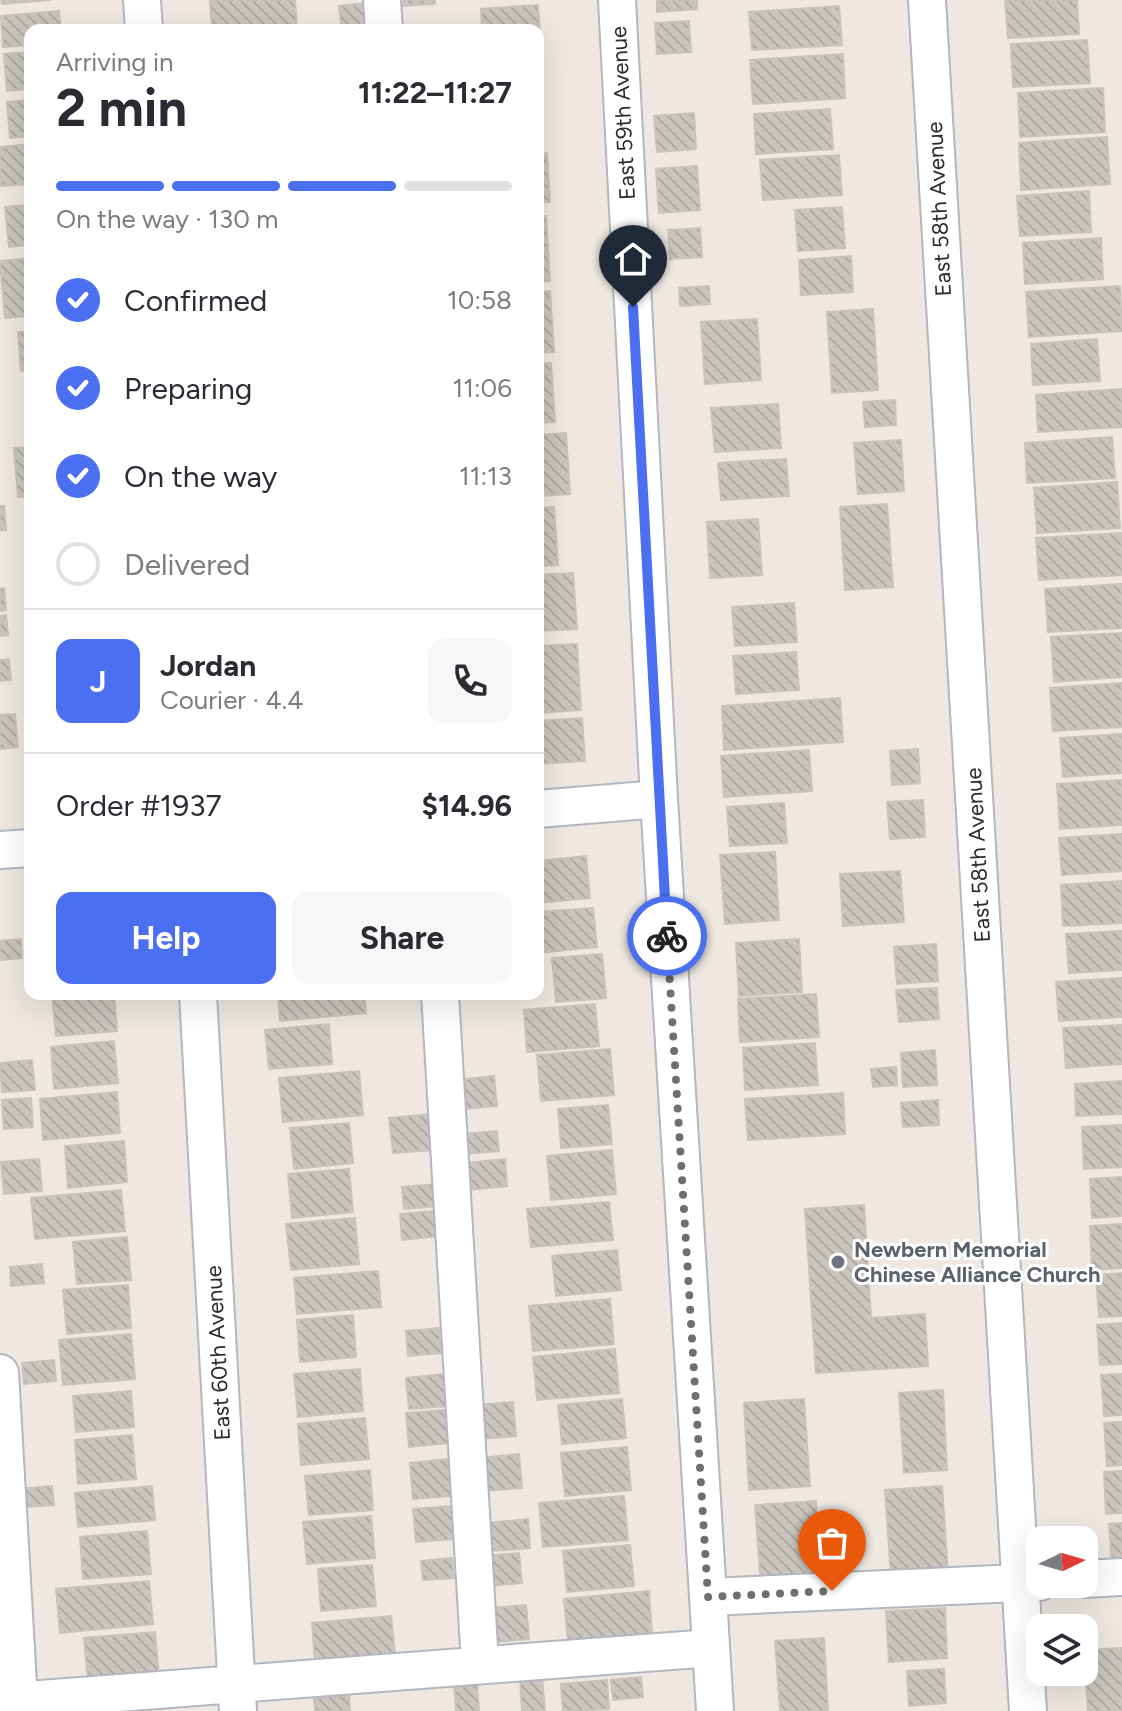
<!DOCTYPE html>
<meta charset="utf-8">
<style>
body{margin:0;font-family:Figtree,sans-serif;background:#f7f7f7;color:#2b2b33;height:100vh;display:flex;flex-direction:column;font-size:30px;white-space:nowrap}
*{box-sizing:border-box;margin:0}
p{font-size:26px;color:#7c7c81}
.icon{flex:none;width:44px;height:44px;fill:none;stroke:currentColor;stroke-width:2;stroke-linecap:round;stroke-linejoin:round}
.map{position:relative;flex:1;overflow:hidden}
.panel{position:absolute;left:24px;top:24px;width:520px;height:976px;display:flex;flex-direction:column;background:#fff;border-radius:16px;box-shadow:0 8px 32px #0002}
.panel>*{flex:none}
.needle{width:52px;rotate:85deg}
.tools{position:absolute;left:1026px;top:1526px;display:grid;gap:16px}
.tools a{display:grid;place-items:center;width:72px;height:72px;border-radius:16px;background:#fff;box-shadow:0 8px 32px #0002;font-size:40px}
.pin{position:absolute;display:grid;place-items:center;width:68px;height:68px;color:#fff;margin:-82px -34px;border-radius:50% 50% 50% 0;rotate:-45deg;box-shadow:0 0 8px #0007}
.pin .icon{rotate:45deg}
.courier{position:absolute;display:grid;place-items:center;width:80px;height:80px;margin:-40px;border:6px solid #4a6ff1;border-radius:50%;background:#fff;color:#222;box-shadow:0 2px 10px #0007}
.head em{font-style:normal;font-weight:700}
.head div{display:flex;flex-direction:column-reverse}
.head{display:flex;align-items:center;justify-content:space-between;height:136px;padding:0 32px}
h1{font-size:52px;font-weight:700;line-height:60px}
.bar{display:grid;grid-template-columns:repeat(4,1fr);gap:12px 8px;align-content:center;height:96px;padding:0 32px}
.bar i{height:10px;border-radius:6px;background:#e1e1e2}
.bar .current{background:#4a6ff1}
.bar p{grid-column:span 4}
.line{display:flex;align-items:center;gap:20px;padding:0 32px;border-top:2px solid #e1e1e2}
.line div{flex:1}
.round{display:grid;place-items:center;flex:none;width:84px;height:84px;border-radius:16px;background:#f7f7f7}
ol{padding:0 32px;list-style:none}
li{display:flex;align-items:center;gap:24px;height:88px}
li p{margin-inline-start:auto}
li .icon{padding:8px;border-radius:50%;background:#4a6ff1;color:#fff;stroke-width:4}
li:last-child{color:#7c7c81}
li i{width:44px;height:44px;border:4px solid #e1e1e2;border-radius:50%}
.button{display:flex;gap:16px;margin-top:auto;padding:16px 32px}
.button a{flex:1;height:92px;border-radius:16px;background:#4a6ff1;color:#fff;font-size:32px;font-weight:700;line-height:92px;text-align:center}
.button a+a{background:#f7f7f7;color:#2b2b33}
.map>svg:first-child{display:block}
.building{fill:url(#building-back-hatch);stroke:#c9c3ba;stroke-width:2}
.lines{fill:none;stroke-linecap:round;stroke-linejoin:round}
.minor-casing{stroke:#b4b7c0;stroke-width:40}
.minor{stroke:#fff;stroke-width:36}
.done{stroke:#716e6c;stroke-width:8;stroke-dasharray:0 14.4}
.route{stroke:#4a6ff1;stroke-width:10}
.worship-dot{fill:#6b7280;stroke:#fff;stroke-width:3}
.labels{text-anchor:middle;dominant-baseline:central;stroke-width:6;stroke-linejoin:round;paint-order:stroke}
.street-label{font-size:22px;fill:#2d2d2d;stroke:#fff}
.worship-label{font-size:22px;font-weight:bold;fill:#5b616d;stroke:#fff;text-anchor:start}
</style>
<div class="map">
<svg width="1122" height="1711" viewBox="0 0 1122 1711">
<defs>
<pattern id="building-back-hatch" width="6" height="6" patternUnits="userSpaceOnUse" patternTransform="scale(2)"><rect width="6" height="6" fill="#cac6bf"/><path d="M-1 5l2 2M0 0l6 6M5-1l2 2" fill="none" stroke="#aeaaa4"/></pattern>
</defs>
<rect width="100%" height="100%" fill="#eee8e1"/>
<path class="building" d="M1 0H51L2 4Z
M210 0H295L297 28 212 30Z
M397 0H435V4L397 6Z
M657 0H697V9L657 12Z
M1005 0H1077L1079 34 1008 38Z
M365 3 367 24 341 26 339 6Z
M538 5 542 66H538V30H482L481 9Z
M839 6 842 45 752 50 749 12Z
M59 11 61 30H30V45L3 47 1 16Z
M689 21 691 52 657 54 655 23Z
M1087 40 1090 83 1013 87 1011 44Z
M30 52V89L7 91 4 54Z
M843 54 845 98 753 104 750 60Z
M538 80 541 134H538Z
M1103 88 1105 132 1020 137 1018 93Z
M30 100V136L10 138 7 102Z
M830 109 833 149 756 154 754 114Z
M694 113 696 149 657 152 654 116Z
M1107 137 1110 184 1021 190 1019 143Z
M30 144V184L1 186 0 147Z
M547 153 550 202 538 203V154Z
M839 155 842 195 763 200 760 160Z
M697 166 700 210 659 213 656 169Z
M1089 191 1091 232 1020 236 1017 196Z
M30 205V245L9 247 5 207Z
M842 207 845 248 798 251 795 210Z
M538 216H546L550 281 538 282Z
M700 228 702 257 670 259 668 230Z
M1101 238 1103 279 1025 284 1023 243Z
M851 256 853 292 801 295 799 260Z
M30 258V316L5 318 0 261Z
M709 286 710 304 680 306 679 288Z
M1120 286 1122 331 1029 337 1026 292Z
M550 291 554 352 538 353V292Z
M873 309 878 390 832 393 827 312Z
M757 319 761 380 705 384 701 322Z
M30 331V370L21 371 18 332Z
M1097 339 1100 381 1033 385 1031 344Z
M551 363 555 422 538 423V364Z
M1122 389V427L1038 432 1036 395Z
M895 400 896 425 865 427 863 402Z
M778 404 781 448 715 452 711 408Z
M566 433 570 494 538 496V435Z
M1112 437 1115 478 1027 483 1025 443Z
M901 440 904 491 858 494 854 443Z
M30 447V496L18 497 14 448Z
M786 459 789 496 721 500 718 463Z
M1117 482 1120 528 1037 533 1034 488Z
M887 504 893 587 845 590 840 507Z
M0 506H4L6 530H0Z
M554 507 558 565 538 566V508Z
M758 519 762 575 710 578 707 522Z
M1122 533V575L1039 580 1036 538Z
M25 565H30V606H29Z
M573 573 577 629 538 631V575Z
M1122 584V628L1048 632 1045 589Z
M4 588 6 610 0 611V589Z
M794 603 797 642 735 646 732 607Z
M6 615 8 635 0 636V616Z
M1122 633V677L1054 682 1051 637Z
M577 644 581 710 538 713V646Z
M796 652 799 690 736 694 733 656Z
M9 659 11 680 0 681V660Z
M1122 683V727L1053 731 1050 688Z
M840 698 843 742 724 750 722 706Z
M15 714 18 747 0 749V715Z
M582 718 585 761 538 764V721Z
M1122 734V773L1063 777 1060 738Z
M918 749 920 783 892 785 890 751Z
M809 750 812 791 724 797 721 756Z
M1122 780V825L1060 829 1057 784Z
M923 800 925 837 890 839 887 802Z
M784 803 787 843 730 846 727 807Z
M1122 834V871L1062 875 1059 838Z
M775 852 779 920 725 924 720 855Z
M586 856 590 898 538 903V861Z
M900 871 904 922 843 926 840 874Z
M1122 881V923L1063 926 1061 885Z
M593 908 597 947 538 953V912Z
M1122 931V970L1069 973 1066 934Z
M21 939 22 958 0 960V941Z
M799 939 802 992 739 996 736 943Z
M936 944 938 981 897 984 894 947Z
M602 954 606 998 556 1002 552 958Z
M1122 978V1017L1059 1021 1056 982Z
M937 988 939 1019 899 1022 896 990Z
M52 994H114L117 1031 56 1036Z
M278 994H364L366 1013 280 1021Z
M816 994 819 1037 740 1042 738 999Z
M595 1004 599 1046 527 1052 524 1010Z
M329 1024 332 1064 269 1069 265 1030Z
M1122 1025V1064L1066 1068 1063 1028Z
M114 1041 118 1083 54 1089 51 1047Z
M815 1043 818 1085 745 1090 743 1048Z
M610 1049 614 1095 541 1101 537 1055Z
M935 1050 937 1085 903 1087 901 1053Z
M32 1060 35 1090 2 1092 0 1063Z
M896 1067 897 1085 873 1087 871 1069Z
M359 1071 363 1115 283 1122 279 1078Z
M494 1076 497 1106 462 1109 459 1080Z
M1122 1081V1114L1076 1116 1075 1084Z
M117 1092 120 1133 43 1140 40 1099Z
M843 1093 845 1134 748 1140 745 1099Z
M31 1098 33 1127 4 1129 2 1100Z
M938 1100 939 1125 903 1127 901 1103Z
M608 1105 612 1144 561 1148 558 1109Z
M431 1114 434 1150 393 1153 389 1118Z
M349 1123 353 1163 294 1169 290 1128Z
M1122 1125V1167L1084 1169 1082 1127Z
M497 1131 499 1151 465 1154 464 1134Z
M124 1141 127 1182 68 1188 65 1146Z
M612 1150 616 1194 551 1200 547 1156Z
M39 1159 42 1191 4 1194 1 1162Z
M505 1159 507 1186 469 1190 467 1163Z
M349 1169 353 1212 292 1218 288 1174Z
M1122 1177V1216L1092 1218 1090 1179Z
M437 1184 439 1206 404 1209 402 1187Z
M121 1190 125 1231 35 1239 31 1198Z
M609 1202 613 1240 531 1247 527 1209Z
M864 1205 871 1318 925 1314 928 1366 816 1373 805 1209Z
M436 1211 438 1236 402 1240 400 1214Z
M355 1218 359 1264 291 1270 286 1224Z
M1122 1224V1268L1092 1270 1090 1226Z
M127 1237 131 1280 77 1284 73 1242Z
M617 1250 621 1290 556 1296 552 1256Z
M42 1264 44 1283 11 1286 10 1267Z
M378 1271 381 1307 297 1314 294 1278Z
M1122 1273V1316L1099 1317 1096 1275Z
M128 1285 131 1328 67 1334 63 1290Z
M610 1299 614 1344 533 1351 529 1306Z
M353 1315 356 1357 300 1362 297 1320Z
M1122 1323V1364L1100 1365 1097 1325Z
M439 1328 441 1353 408 1356 406 1331Z
M131 1334 135 1379 63 1385 59 1340Z
M615 1349 619 1393 537 1400 533 1357Z
M54 1360 56 1381 24 1384 22 1363Z
M360 1369 363 1411 298 1417 294 1374Z
M445 1374 448 1406 409 1409 406 1378Z
M1122 1374V1415L1104 1416 1101 1375Z
M943 1390 947 1470 904 1473 899 1393Z
M131 1391 134 1427 76 1432 73 1396Z
M622 1399 626 1438 562 1444 558 1405Z
M804 1399 810 1486 749 1490 744 1403Z
M513 1402 516 1436 481 1439 478 1405Z
M445 1410 448 1443 409 1447 406 1413Z
M365 1418 369 1459 301 1465 298 1424Z
M1122 1422V1465L1107 1466 1104 1423Z
M132 1435 136 1479 78 1484 75 1440Z
M627 1447 631 1490 565 1496 561 1453Z
M519 1454 522 1488 483 1491 480 1458Z
M448 1459 451 1496 413 1499 410 1463Z
M370 1470 373 1510 309 1515 305 1476Z
M1122 1471V1513L1106 1514 1104 1472Z
M52 1486 54 1505 22 1507 20 1489Z
M152 1486 155 1520 78 1527 75 1493Z
M942 1486 948 1573 891 1577 885 1490Z
M624 1496 628 1540 543 1547 539 1503Z
M816 1501 821 1583 761 1586 755 1505Z
M453 1506 455 1539 416 1542 413 1509Z
M371 1516 375 1558 307 1564 303 1522Z
M528 1519 530 1548 491 1551 488 1523Z
M1122 1523V1564L1112 1565 1109 1524Z
M147 1531 151 1574 83 1579 80 1537Z
M630 1545 634 1586 567 1592 563 1551Z
M519 1553 522 1583 489 1586 486 1556Z
M452 1558 454 1578 423 1580 421 1561Z
M372 1565 376 1606 321 1611 318 1569Z
M149 1581 153 1624 60 1633 56 1589Z
M649 1591 652 1635 568 1642 564 1599Z
M526 1605 529 1639 495 1642 492 1608Z
M945 1608 947 1658 889 1662 886 1611Z
M391 1616 395 1655 315 1662 312 1623Z
M155 1632 159 1677 88 1683 84 1638Z
M824 1638 828 1711H780L775 1641Z
M1122 1648V1711H1088L1084 1650Z
M944 1669 946 1703 909 1706 907 1671Z
M542 1676 545 1711H522L520 1678Z
M641 1677 643 1697 613 1700 611 1680Z
M607 1680 609 1709 563 1711 561 1684Z
M477 1684 479 1711H456L454 1685Z
M349 1695 350 1711H315L314 1698Z"/>
<g class="lines">
<g class="minor-casing">
<path id="minor" d="M142 0 144 30
M382 0 384 30
M617 0 659 799 715 1711
M927 0 1028 1711
M538 809 659 799
M0 850 30 848
M198 994 238 1711
M440 994 480 1664
M0 1373 19 1701
M1084 1579 1122 1577
M708 1597 1040 1582
M0 1702 711 1648"/>
</g>
<use href="#minor" class="minor"/>
</g>
<g class="lines">
<path class="done" d="M667 936 708 1597 832 1591"/>
<path class="route" d="M633 307 667 936"/>
</g>
<circle class="worship-dot" cx="838" cy="1262" r="8"/>
<g class="labels">
<g class="street-label">
<text transform="translate(623 113) rotate(-93)">East 59th Avenue</text>
<text transform="translate(939 209) rotate(-93)">East 58th Avenue</text>
<text transform="translate(978 855) rotate(-93)">East 58th Avenue</text>
<text transform="translate(218 1353) rotate(-93)">East 60th Avenue</text>
</g>
<g class="worship-label">
<text x="854" y="1249">Newbern Memorial<tspan x="854" dy="25">Chinese Alliance Church</tspan></text>
</g>
</g>
</svg>
<div class="tools">
<a><svg class="needle" viewBox="-14 -14 28 28"><path d="M0-13l5 13h-10z" fill="#e53935"/><path d="M0 13l5-13h-10z" fill="#7c7c81"/></svg></a>
<a><svg class="icon" aria-label="layers" viewBox="0 0 24 24"><path d="M12 4l9 5-9 5-9-5zM3 14l9 5 9-5"/></svg></a>
</div>
<div class="pin" style="left:832px;top:1591px;background:#ea580c"><svg class="icon" aria-label="bag" viewBox="0 0 24 24"><path d="M5 8h14l-1 12H6zM9 8a3 3 0 0 1 6 0"/></svg></div>
<div class="pin" style="left:633px;top:307px;background:#1f2937"><svg class="icon" aria-label="home" viewBox="0 0 24 24"><path d="M3 11l9-7 9 7M6 9v11h12V9"/></svg></div>
<div class="courier" style="left:667px;top:936px"><svg class="icon" aria-label="bike" viewBox="0 0 24 24"><circle cx="6" cy="16" r="4"/><circle cx="18" cy="16" r="4"/><path d="M6 16l4-8h5l3 8M10 8l3 8H6M13 5h3"/></svg></div>
<section class="panel">
<div class="head"><div><h1>2 min</h1><p>Arriving in</p></div><em>11:22–11:27</em></div>
<div class="bar"><i class="current"></i><i class="current"></i><i class="current"></i><i></i><p>On the way · 130 m</p></div>
<ol>
<li><svg class="icon" aria-label="check" viewBox="0 0 24 24"><path d="M5 12l5 5 9-10"/></svg>Confirmed<p>10:58</p></li>
<li><svg class="icon" aria-label="check" viewBox="0 0 24 24"><path d="M5 12l5 5 9-10"/></svg>Preparing<p>11:06</p></li>
<li><svg class="icon" aria-label="check" viewBox="0 0 24 24"><path d="M5 12l5 5 9-10"/></svg>On the way<p>11:13</p></li>
<li><i></i>Delivered</li>
</ol>
<div class="line" style="height:144px"><b class="round" style="background:#4a6ff1;color:#fff">J</b><div><b>Jordan</b><p>Courier · 4.4</p></div><a class="round"><svg class="icon" aria-label="phone" viewBox="0 0 24 24"><path d="M5 4h4l2 5-3 2q2 4 5 5l2-3 5 2v4C11 20 4 13 5 4z"/></svg></a></div>
<div class="line" style="height:104px"><div>Order #1937</div><b>$14.96</b></div>
<div class="button"><a>Help</a><a>Share</a></div>
</section>
</div>
